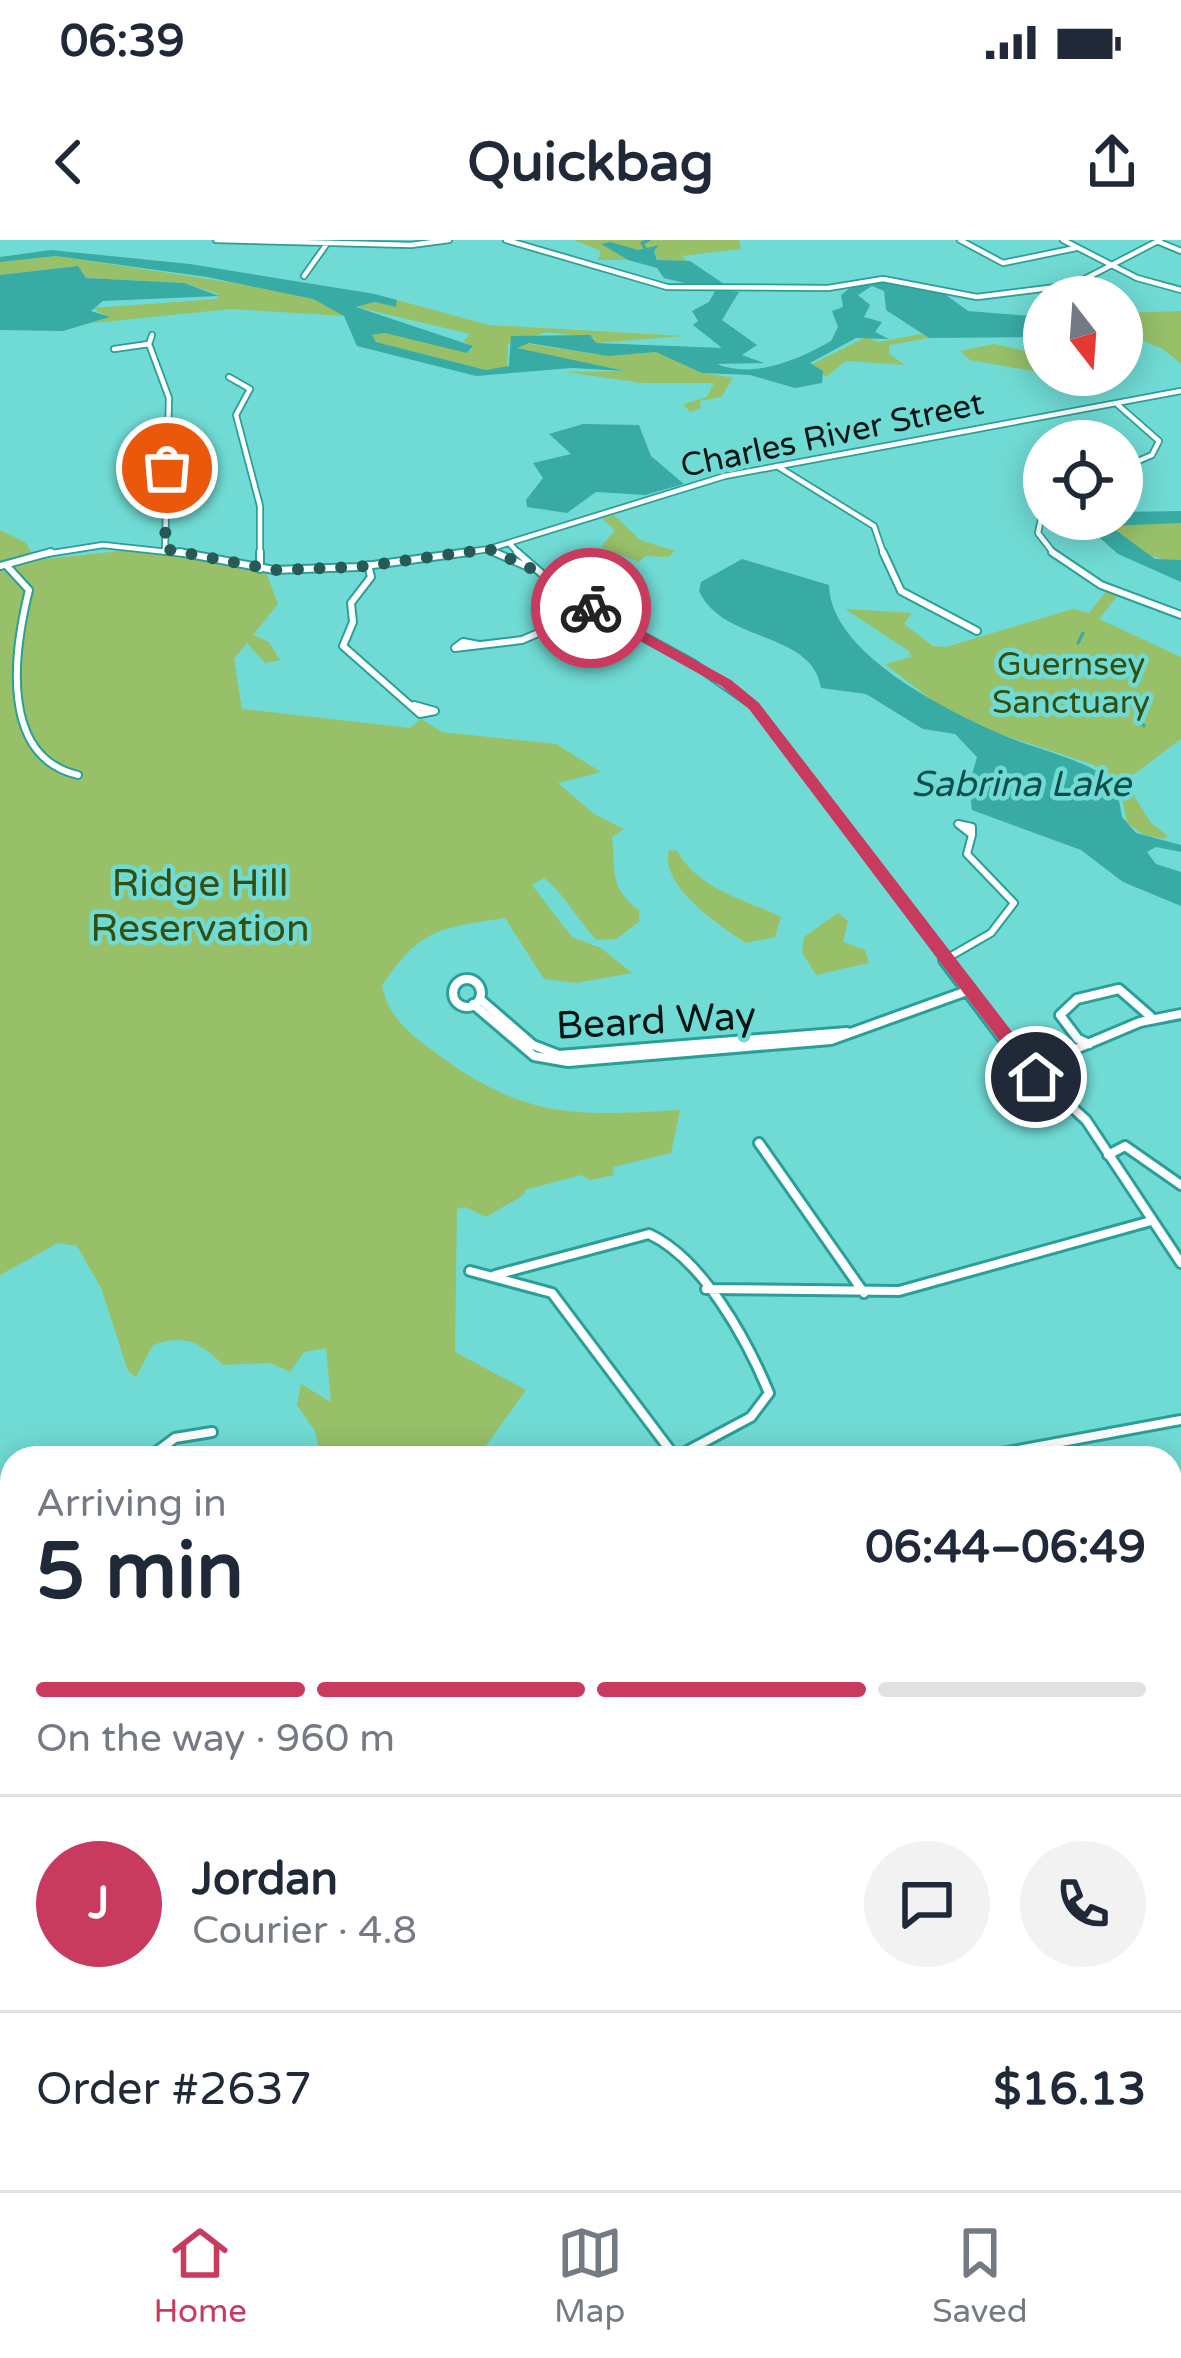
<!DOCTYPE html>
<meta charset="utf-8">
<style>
body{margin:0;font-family:"Varela Round",sans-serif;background:#f2f2f3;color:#1f2937;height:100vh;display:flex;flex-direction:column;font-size:45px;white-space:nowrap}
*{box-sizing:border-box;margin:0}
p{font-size:39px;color:#747a83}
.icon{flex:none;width:66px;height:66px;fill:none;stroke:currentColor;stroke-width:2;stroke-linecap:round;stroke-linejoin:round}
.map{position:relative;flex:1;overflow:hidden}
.drawer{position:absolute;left:0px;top:1206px;width:1182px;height:744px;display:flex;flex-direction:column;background:#fff;border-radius:36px 36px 0 0;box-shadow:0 6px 30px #0003}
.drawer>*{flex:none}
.needle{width:78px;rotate:163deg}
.buttons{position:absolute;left:1023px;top:36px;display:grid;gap:24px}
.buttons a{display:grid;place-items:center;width:120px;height:120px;border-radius:50%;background:#fff;box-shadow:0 6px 30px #0003;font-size:60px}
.pin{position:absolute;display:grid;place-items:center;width:102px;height:102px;color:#fff;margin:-51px;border:6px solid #fff;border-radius:50%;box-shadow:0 3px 12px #0007}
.courier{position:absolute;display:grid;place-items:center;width:120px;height:120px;margin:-60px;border:9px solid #c93a5f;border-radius:50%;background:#fff;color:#222;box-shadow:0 3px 15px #0007}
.headline em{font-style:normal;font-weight:700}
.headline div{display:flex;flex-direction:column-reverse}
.headline{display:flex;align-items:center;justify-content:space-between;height:204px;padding:0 36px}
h1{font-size:78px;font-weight:700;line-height:90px}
.bar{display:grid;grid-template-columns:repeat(4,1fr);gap:18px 12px;align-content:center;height:144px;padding:0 36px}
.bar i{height:15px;border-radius:9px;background:#e0e1e3}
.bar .active{background:#c93a5f}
.bar p{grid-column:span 4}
.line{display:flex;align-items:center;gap:30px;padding:0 36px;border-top:3px solid #e0e1e3}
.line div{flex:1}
.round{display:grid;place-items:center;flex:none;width:126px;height:126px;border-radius:63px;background:#f2f2f3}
.status{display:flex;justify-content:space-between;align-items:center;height:84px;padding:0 60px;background:#fff;direction:ltr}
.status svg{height:33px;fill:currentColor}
header{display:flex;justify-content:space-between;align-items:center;height:156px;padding:0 36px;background:#fff;font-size:54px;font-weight:700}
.dock{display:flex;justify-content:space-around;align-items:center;height:168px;border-top:3px solid #e0e1e3;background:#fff;font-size:33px;color:#747a83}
.dock a{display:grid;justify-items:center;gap:6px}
.dock .active{color:#c93a5f}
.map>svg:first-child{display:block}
.green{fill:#97c069}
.water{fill:#38aba5}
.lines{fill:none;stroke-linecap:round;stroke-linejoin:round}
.stream-far1{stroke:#38aba5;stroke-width:3}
.stream{stroke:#38aba5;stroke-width:4.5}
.minor-far3-casing{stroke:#2a9f99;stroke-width:8}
.minor-far2-casing{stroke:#2a9f99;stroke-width:10}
.minor-far1-casing{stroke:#2a9f99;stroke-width:14}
.minor-casing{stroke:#2a9f99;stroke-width:16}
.minor-far3{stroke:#fff;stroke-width:4.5}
.minor-far2{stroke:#fff;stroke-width:6}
.minor-far1{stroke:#fff;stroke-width:8}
.minor{stroke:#fff;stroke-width:10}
.route{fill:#c93a5f}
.done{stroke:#275a57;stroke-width:12;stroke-dasharray:0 21.6}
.labels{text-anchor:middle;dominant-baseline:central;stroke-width:9;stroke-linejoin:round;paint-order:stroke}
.far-street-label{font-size:33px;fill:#001413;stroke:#70dbd4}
.far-park-label{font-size:33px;fill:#344f0e;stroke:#70dbd4}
.far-water-label{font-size:36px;font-style:italic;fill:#0b4f4b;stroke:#70dbd4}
.park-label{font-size:39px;fill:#344f0e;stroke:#70dbd4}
.street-label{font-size:39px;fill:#001413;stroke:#70dbd4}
</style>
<div class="status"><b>06:39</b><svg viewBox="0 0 49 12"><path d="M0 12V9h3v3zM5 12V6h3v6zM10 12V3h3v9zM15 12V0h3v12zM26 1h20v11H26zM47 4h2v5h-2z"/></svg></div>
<header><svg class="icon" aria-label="back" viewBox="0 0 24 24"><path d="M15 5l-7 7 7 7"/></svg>Quickbag<svg class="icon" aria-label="share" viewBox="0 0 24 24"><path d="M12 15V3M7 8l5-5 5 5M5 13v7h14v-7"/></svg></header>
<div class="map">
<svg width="1181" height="1950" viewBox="0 0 1181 1950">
<rect width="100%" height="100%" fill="#70dbd4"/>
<path class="green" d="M574 0H739L741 9 682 16 687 21 658 20 654 11 658 5 638 10 602 4 628 20H598L601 11Z
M56 16 255 46 313 59 345 76 231 69 93 83 108 77 92 68 217 59 218 54 184 43 86 38 77 26 0 35V22Z
M397 60 489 85 684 96 596 103 589 102 596 98 547 92 508 104 507 128 486 130 376 102 371 95 385 93 471 111 472 106 463 101 470 94 356 67 373 62 395 67Z
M1181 71V124L1163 109 1122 92 1128 84 1122 73Z
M921 94 929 98 889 105V114L905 125 846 121 826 137 810 125 868 96 878 102Z
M523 103 608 116 656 112 702 132 733 138 721 157 700 161 701 168 690 172 683 164 707 157 714 143H642L566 132 625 131 518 109Z
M994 104 1044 115V133L970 120 960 111Z
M614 275 640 300 675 311 668 317 645 316 639 322 601 307 615 290 602 279Z
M1121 283H1181V320L1173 323 1143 313 1111 289Z
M0 290 25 302 36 320 138 309 266 332 278 364 253 395 269 402 280 420 265 423 247 403 234 419 242 469 410 488 421 479 442 492 556 504 601 532 558 543 594 574 624 589 612 597C616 630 608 647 639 670V682L616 699 597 700C577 680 565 654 544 638L532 645 572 697 601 708 632 733 576 743 544 739 505 678C440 688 420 688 382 746 390 781 412 795 440 816 528 880 575 876 680 870L671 913 613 927 614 935 590 940 581 935 525 950 524 955 486 977 465 967 457 969 455 1112 526 1150 477 1218H321L315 1191 297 1165 301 1144 331 1162 326 1108 304 1112 290 1132 270 1123 223 1125C200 1102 185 1094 153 1105L136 1137 128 1131 101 1048 77 1006 58 1003 0 1035Z
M1107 350 1118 355 1099 379 1181 417V499L1125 541 1151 583 1168 596 1164 599 1144 595 1127 583 1120 548 1094 525 988 490 942 468 885 424 911 417 909 411 845 369 912 373 904 384 933 406 946 407 1073 369 1089 373Z
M669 610 677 611C701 651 742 658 781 677L775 697 746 703C720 686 659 646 669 610Z
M838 673 848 681 843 702 865 710 869 723 816 735 802 712 804 697Z
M1170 1399 1181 1411V1582L1170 1584Z
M12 1630V1869L0 1885V1643L9 1641Z
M132 1938H763L773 1950H129Z"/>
<path class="water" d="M610 2 638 10 659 5 654 11 657 20 690 21 724 44 697 46 664 38 657 28 628 20 601 4Z
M51 10 190 24 375 54 397 60 396 67 374 62 356 67 473 106 467 113 385 93 372 95 376 102 486 130 509 126 511 96 590 95 596 103 722 108 693 85 698 81 692 71 709 62 716 49 739 52 722 80 757 105 742 115 764 123 717 124C753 139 798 120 831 101L838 87 832 71 843 67 841 55 856 43 889 40 942 52 968 71 1044 77V97L929 98 886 70 884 51 872 46 858 55 870 65 864 77 882 82 875 92 889 99 856 98 810 123 823 131 822 143 795 148 750 135 702 133 656 112 608 116 529 103 517 108 625 131 572 128 476 136 357 106 344 76 313 59 207 37 56 16 0 22V17Z
M78 26 86 38 184 43 219 56 103 61 91 71 110 77 63 91 0 90V35Z
M583 184 639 185 651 216 684 244 645 255 596 252 567 273 527 267 526 260 543 238 533 223 571 214 549 194Z
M1181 271V283L1110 286 1155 319 1181 320V342L1118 314 1092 291 1097 279H1122V272Z
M742 319 829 345C830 412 942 468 996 492 1035 510 1079 516 1116 543L1122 577 1136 593 1181 605V612L1156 607 1147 612 1156 624 1181 632V666L1123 642 1081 610 972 570 969 545 977 517 955 494 923 489 866 454 821 448C812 390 723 404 699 351L701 342Z"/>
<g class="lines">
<path class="stream-far1" d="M646 10 642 3 649 0
M1078 403 1083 393
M1134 467 1144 486"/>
<path class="stream" d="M1170 1554 1181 1553
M221 1950 223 1938"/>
<g class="minor-far3-casing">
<path id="minor-far3" d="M216 0 411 5 449 0
M506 0 667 47 828 48 883 39 977 57 1073 45 1160 0
M960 0 1003 23 1076 8
M1063 0 1137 38 1181 50
M1159 2 1181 11
M304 36 326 5
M152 95 149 104 169 158 165 309
M114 109 149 104
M229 137 250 149 236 175 260 266V315
M1118 165 1159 201 1152 215 1122 228
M777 226 874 286 884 315
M1044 265 1038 293 1055 315
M510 304 520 315
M490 310 501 315
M40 315 103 305 195 315
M447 315 489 309 725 236 1181 151"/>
</g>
<g class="minor-far2-casing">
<path id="minor-far2" d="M179 312 274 330 358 327 469 312
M260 312V329
M494 312 526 326
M517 312 564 353 694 424 754 466 947 723
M883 312 901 351 977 391
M1052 312 1101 345 1181 375
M368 325 371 337 351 363 353 382 343 406 420 474 435 471 414 465
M0 326 51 312
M7 326 29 350C13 414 0 517 78 535
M479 405 463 402 455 408 522 400 592 370
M958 584 972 587V595Z
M944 720 991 693 1014 663 967 614 972 595"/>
</g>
<g class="minor-far1-casing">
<path id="minor-far1" d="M944 720 1016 816 1086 880 1181 1023
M453 753a14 14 0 1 1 28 0a14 14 0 1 1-28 0Z
M481 760 533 805 559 815 847 792
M473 764 534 816 568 822 831 800 967 751
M1089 804 1078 799 1060 775 1077 759 1119 749 1150 776
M1028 829 1140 782 1181 774
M759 903 864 1053
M1108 915 1125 906 1181 945
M470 1031 552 1053 676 1218
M495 1035 649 994C703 1019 747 1100 769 1153L751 1177 676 1217
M706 1049 899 1051 1151 981
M148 1218 175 1198 212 1192
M975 1218 1181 1180"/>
</g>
<g class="minor-casing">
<path id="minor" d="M1171 1308 1181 1330
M0 1416 12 1412
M1170 1749 1181 1756
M1170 1792 1181 1781
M1058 1950 1064 1938"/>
</g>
<use href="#minor-far3" class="minor-far3"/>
<use href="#minor-far2" class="minor-far2"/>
<use href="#minor-far1" class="minor-far1"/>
<use href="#minor" class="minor"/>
</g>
<path class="route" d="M586 365H596L731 440 759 463 1043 832V841H1030L749 469 721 446 586 371Z"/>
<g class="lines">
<path class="done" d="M167 228 165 309 274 330 358 327 489 309 530 328 591 368"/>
</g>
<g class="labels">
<g class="far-street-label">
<text transform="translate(832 195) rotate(-12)">Charles River Street</text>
</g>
<g class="far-park-label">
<text x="1071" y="424">Guernsey<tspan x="1071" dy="38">Sanctuary</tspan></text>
</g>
<g class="far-water-label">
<text x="1021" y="544">Sabrina Lake</text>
</g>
<g class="park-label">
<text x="200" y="643">Ridge Hill<tspan x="200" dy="45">Reservation</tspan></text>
</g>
<g class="street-label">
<text transform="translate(656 781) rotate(-3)">Beard Way</text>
</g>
</g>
</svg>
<div class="buttons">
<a><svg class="needle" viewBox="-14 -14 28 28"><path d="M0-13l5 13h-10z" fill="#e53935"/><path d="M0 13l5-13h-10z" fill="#747a83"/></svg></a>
<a><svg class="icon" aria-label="locate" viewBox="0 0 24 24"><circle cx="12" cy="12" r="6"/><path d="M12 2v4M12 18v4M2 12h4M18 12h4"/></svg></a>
</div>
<div class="pin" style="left:167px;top:228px;background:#ea580c"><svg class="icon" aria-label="bag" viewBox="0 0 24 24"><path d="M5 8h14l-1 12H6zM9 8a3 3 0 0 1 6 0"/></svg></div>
<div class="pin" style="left:1036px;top:837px;background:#1f2937"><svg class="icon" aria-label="home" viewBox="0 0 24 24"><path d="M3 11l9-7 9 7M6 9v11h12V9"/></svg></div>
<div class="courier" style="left:591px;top:368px"><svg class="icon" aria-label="bike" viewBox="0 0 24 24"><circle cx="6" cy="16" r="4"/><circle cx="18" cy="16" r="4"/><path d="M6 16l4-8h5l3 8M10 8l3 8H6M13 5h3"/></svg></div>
<section class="drawer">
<div class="headline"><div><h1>5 min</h1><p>Arriving in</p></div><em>06:44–06:49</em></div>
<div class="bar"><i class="active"></i><i class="active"></i><i class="active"></i><i></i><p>On the way · 960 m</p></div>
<div class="line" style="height:216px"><b class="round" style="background:#c93a5f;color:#fff">J</b><div><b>Jordan</b><p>Courier · 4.8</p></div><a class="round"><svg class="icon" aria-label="chat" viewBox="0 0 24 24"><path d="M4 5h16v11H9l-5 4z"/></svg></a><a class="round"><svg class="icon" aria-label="phone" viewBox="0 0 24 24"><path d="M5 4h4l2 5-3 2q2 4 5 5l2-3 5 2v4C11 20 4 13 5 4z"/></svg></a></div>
<div class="line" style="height:156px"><div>Order #2637</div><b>$16.13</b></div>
</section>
</div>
<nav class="dock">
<a class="active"><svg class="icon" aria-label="home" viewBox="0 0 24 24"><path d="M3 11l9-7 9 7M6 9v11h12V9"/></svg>Home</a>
<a><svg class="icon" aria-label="map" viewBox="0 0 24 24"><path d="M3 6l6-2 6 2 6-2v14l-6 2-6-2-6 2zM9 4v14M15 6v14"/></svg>Map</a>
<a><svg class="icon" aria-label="saved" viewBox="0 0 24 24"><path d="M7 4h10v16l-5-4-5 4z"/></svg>Saved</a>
</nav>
